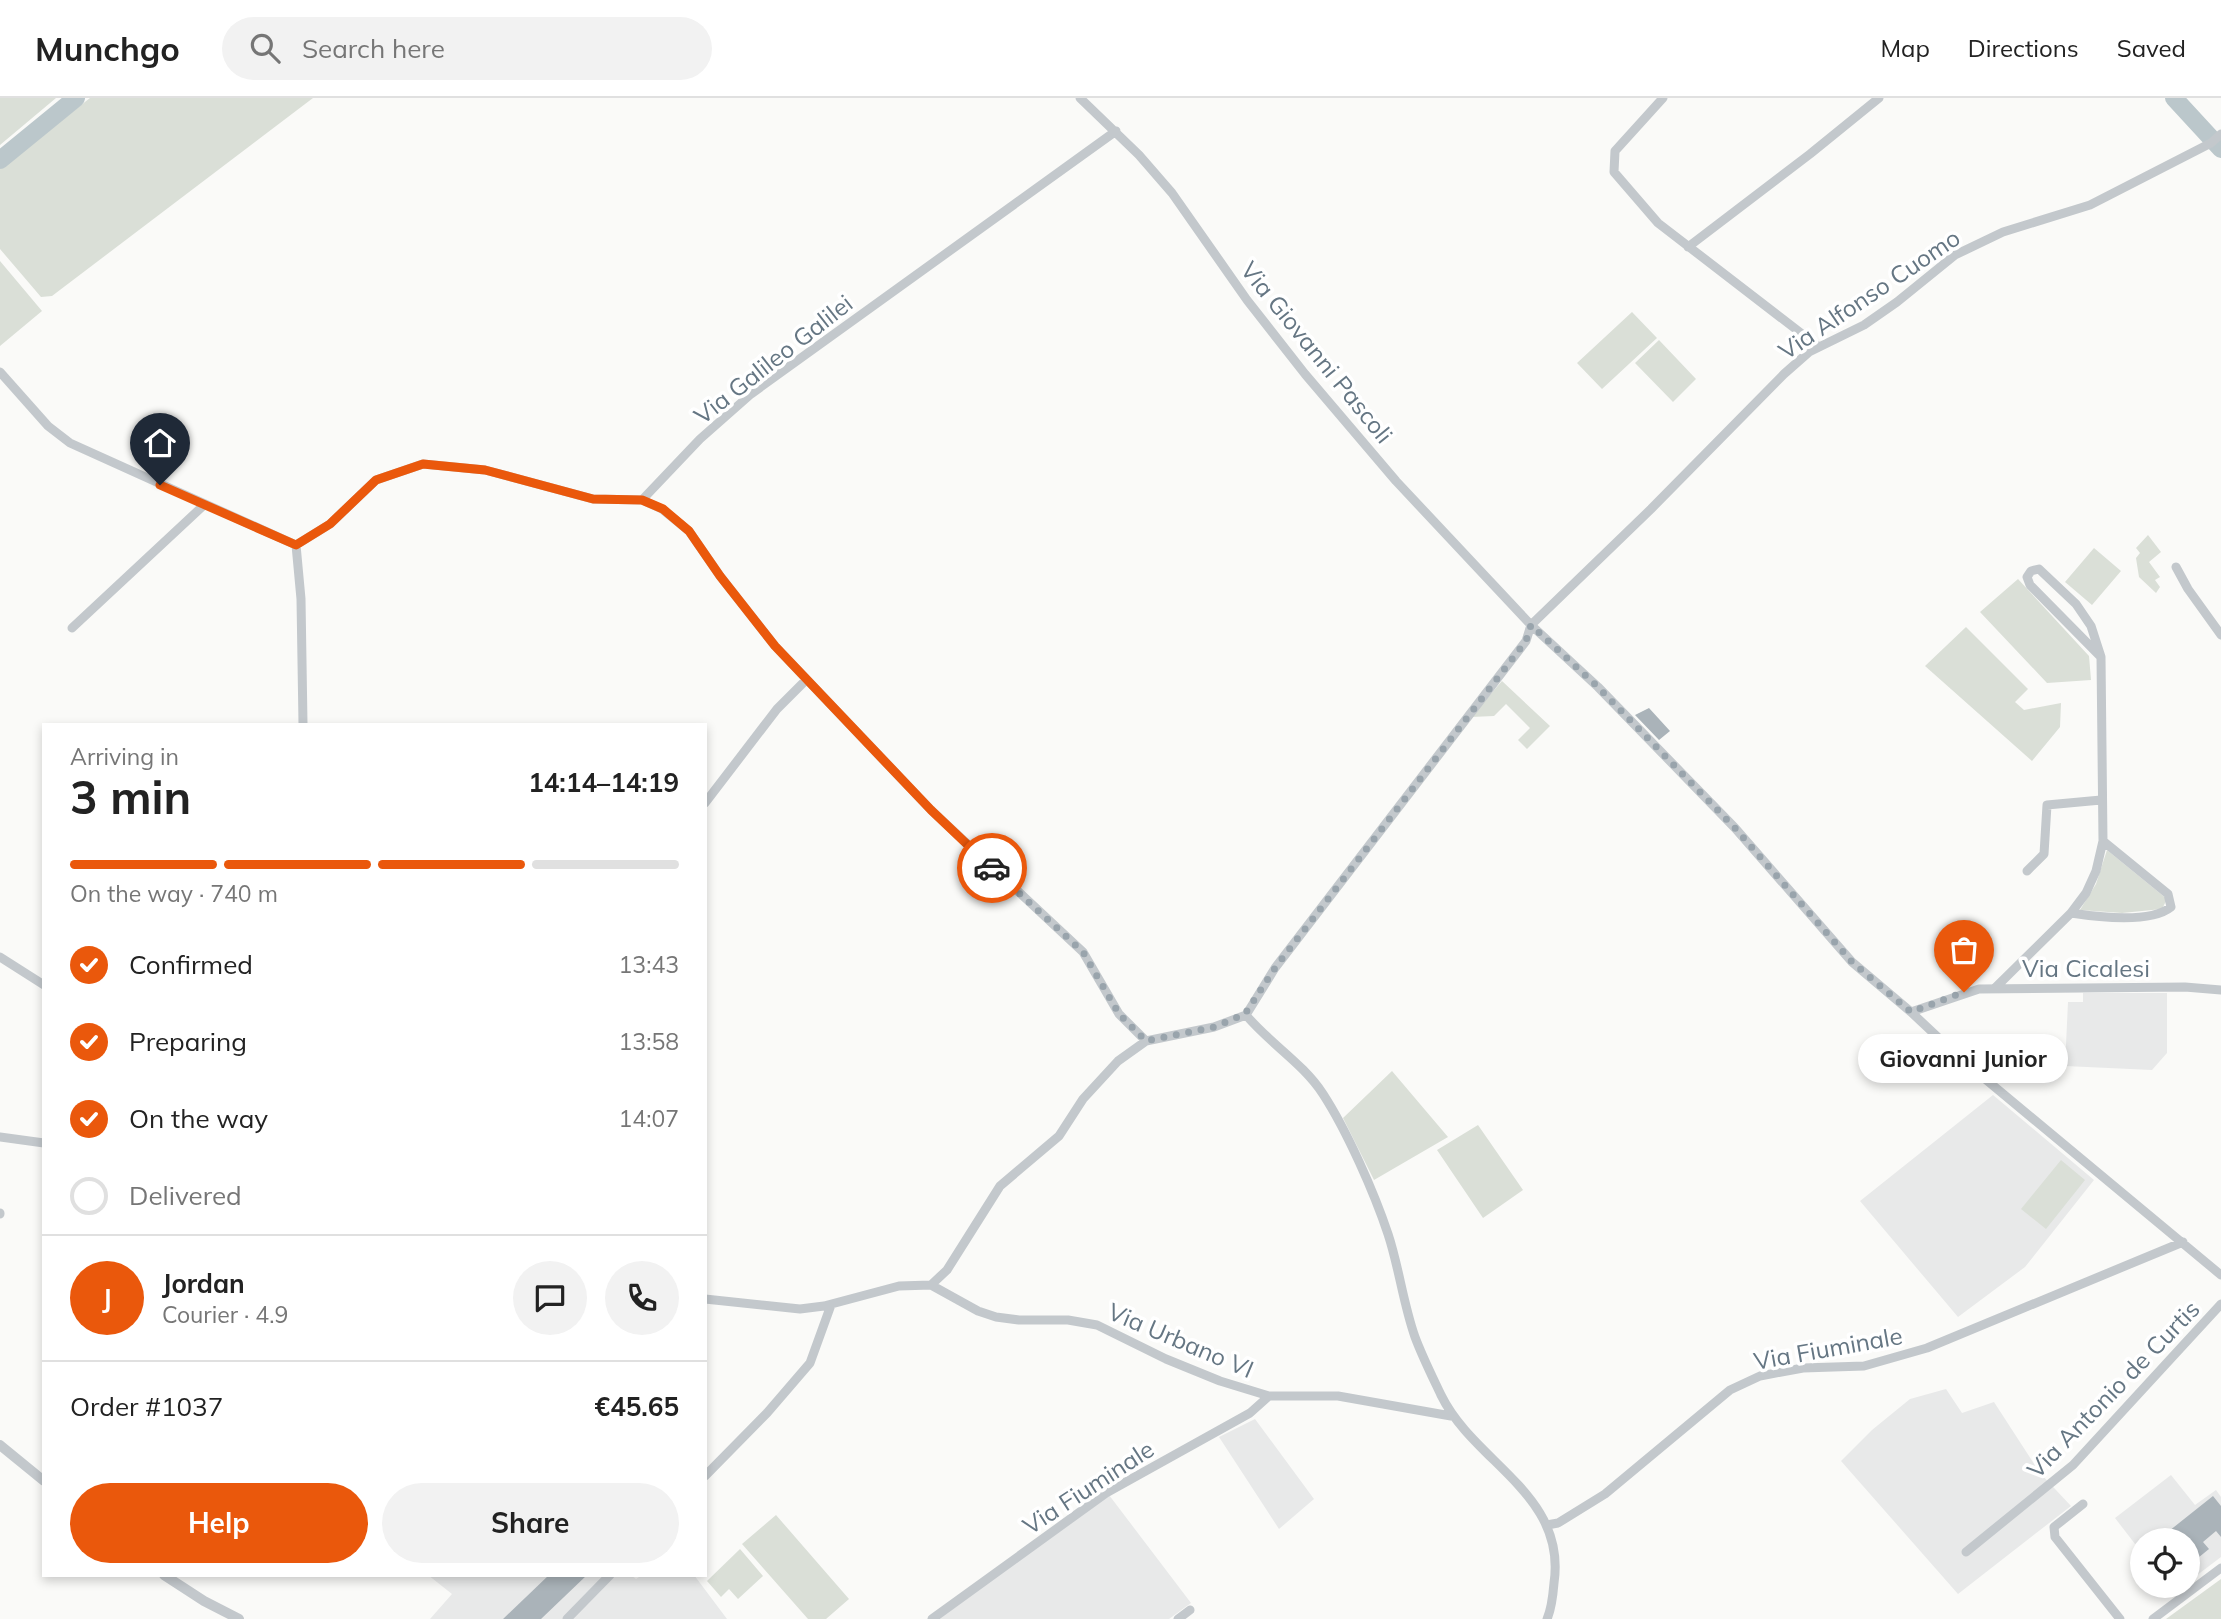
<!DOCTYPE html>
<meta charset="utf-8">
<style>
body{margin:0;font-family:Mulish,sans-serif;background:#f2f2f2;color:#222;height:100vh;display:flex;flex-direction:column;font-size:26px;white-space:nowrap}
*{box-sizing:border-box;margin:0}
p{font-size:23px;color:#767676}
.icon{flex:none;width:38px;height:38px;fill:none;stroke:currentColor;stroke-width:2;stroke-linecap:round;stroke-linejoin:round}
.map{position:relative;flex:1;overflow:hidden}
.panel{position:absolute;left:42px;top:625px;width:665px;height:854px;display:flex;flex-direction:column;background:#fff;border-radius:0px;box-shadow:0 4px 10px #0003}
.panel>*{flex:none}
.controls{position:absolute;left:2130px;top:1430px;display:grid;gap:14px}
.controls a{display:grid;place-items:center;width:70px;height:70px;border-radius:50%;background:#fff;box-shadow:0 4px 10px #0003;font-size:35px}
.pin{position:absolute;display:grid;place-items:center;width:60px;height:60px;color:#fff;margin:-72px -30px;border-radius:50% 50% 50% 0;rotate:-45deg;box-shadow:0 0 7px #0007}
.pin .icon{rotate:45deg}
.courier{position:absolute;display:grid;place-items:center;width:70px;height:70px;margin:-35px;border:5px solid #ea580c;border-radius:50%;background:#fff;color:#222;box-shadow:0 2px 9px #0007}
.bubble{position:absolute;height:49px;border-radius:24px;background:#fff;box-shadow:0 4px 10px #0003;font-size:23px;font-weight:700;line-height:49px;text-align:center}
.head em{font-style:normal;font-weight:700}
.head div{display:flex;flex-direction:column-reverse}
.head{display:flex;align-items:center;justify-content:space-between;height:119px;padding:0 28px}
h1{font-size:46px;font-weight:700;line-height:52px}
.bar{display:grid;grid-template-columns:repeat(4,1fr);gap:10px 7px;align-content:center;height:84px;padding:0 28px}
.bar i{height:9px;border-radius:5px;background:#e0e0e0}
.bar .current{background:#ea580c}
.bar p{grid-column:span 4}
.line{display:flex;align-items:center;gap:18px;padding:0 28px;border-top:2px solid #e0e0e0}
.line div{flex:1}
.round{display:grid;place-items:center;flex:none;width:74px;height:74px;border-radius:37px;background:#f2f2f2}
ol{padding:0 28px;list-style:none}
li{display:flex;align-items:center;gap:21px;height:77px}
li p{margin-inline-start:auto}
li .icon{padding:7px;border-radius:50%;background:#ea580c;color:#fff;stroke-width:4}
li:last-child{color:#767676}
li i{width:38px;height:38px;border:4px solid #e0e0e0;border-radius:50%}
.cta{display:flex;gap:14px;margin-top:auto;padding:14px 28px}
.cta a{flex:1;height:80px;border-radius:42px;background:#ea580c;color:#fff;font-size:28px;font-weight:700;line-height:80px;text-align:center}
.cta a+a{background:#f2f2f2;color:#222}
header{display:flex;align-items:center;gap:42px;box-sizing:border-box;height:98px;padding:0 35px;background:#fff;border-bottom:2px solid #e0e0e0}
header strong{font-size:33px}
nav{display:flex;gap:38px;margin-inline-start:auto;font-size:24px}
.search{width:490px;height:63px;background:#f2f2f2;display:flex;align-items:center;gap:18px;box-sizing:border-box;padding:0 24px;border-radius:38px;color:#767676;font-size:26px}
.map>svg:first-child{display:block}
.built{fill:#e8e9e9}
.green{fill:#dadfd7}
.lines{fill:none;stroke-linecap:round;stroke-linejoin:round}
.river{stroke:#bbc7cb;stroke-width:18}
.building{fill:#aab3b9}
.minor{stroke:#c3c8cc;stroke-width:9}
.tertiary{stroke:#c3c8cc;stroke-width:10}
.done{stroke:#99a4ac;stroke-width:7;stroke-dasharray:0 12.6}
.route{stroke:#ea580c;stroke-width:9}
.labels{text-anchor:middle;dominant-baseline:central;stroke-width:7;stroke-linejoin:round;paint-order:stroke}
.street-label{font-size:24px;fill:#657683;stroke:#fff}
</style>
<header>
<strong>Munchgo</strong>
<div class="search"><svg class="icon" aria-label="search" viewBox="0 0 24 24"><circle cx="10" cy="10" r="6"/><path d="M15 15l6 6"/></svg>Search here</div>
<nav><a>Map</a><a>Directions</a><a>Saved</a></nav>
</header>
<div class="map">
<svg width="2221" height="1521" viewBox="0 0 2221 1521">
<rect width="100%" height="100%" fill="#fafaf8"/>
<path class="built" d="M2083 895H2167V955L2152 972 2065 968 2068 904H2083Z
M1993 997 2094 1082 2025 1169 1958 1219 1860 1103Z
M1946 1291 1962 1315 1994 1304 2040 1375 2071 1408 1958 1496 1841 1363 1872 1332 1910 1301Z
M1255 1321 1314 1401 1279 1431 1219 1339Z
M2171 1377 2195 1407 2216 1392 2221 1399V1459L2188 1484V1442H2142V1455L2115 1420Z
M1109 1397 1191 1505 1169 1521H938Z
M428 1477H631L636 1481 642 1477H694L727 1521H430L452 1496Z"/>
<path class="green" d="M0 0H56L0 47Z
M90 0H313L52 198 41 199 0 151V71Z
M0 163 42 213 0 248Z
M1632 214 1657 240 1602 291 1577 265Z
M1659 242 1696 281 1673 304 1635 265Z
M2148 437 2161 454 2149 464 2160 479 2155 482 2160 489 2156 495 2139 479 2136 460 2140 455 2136 450Z
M2094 450 2121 473 2092 507 2065 484Z
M2018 481 2089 558 2091 582 2047 585 1980 514Z
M1966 529 2028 591 2015 604 2024 612 2061 605 2060 629 2032 663 1925 568Z
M1502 583 1550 628 1527 651 1518 642 1530 630 1506 606 1494 618 1471 619Z
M2107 752 2167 801 2162 811 2122 815 2080 812 2096 786Z
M1392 973 1448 1039 1374 1082 1343 1020Z
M1478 1027 1523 1092 1483 1120 1437 1052Z
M2061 1062 2085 1082 2046 1131 2021 1111Z
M776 1417 849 1501 826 1521H808L742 1446Z
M740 1451 763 1478 738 1501 729 1491 721 1499 707 1483Z
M2221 1481V1521H2166Z"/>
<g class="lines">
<path class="river" d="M2174 0 2221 51
M0 62 76 0"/>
</g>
<path class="building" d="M1649 610 1670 633 1659 642 1635 617Z
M2213 1398 2221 1408V1439L2216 1433 2203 1444 2209 1451 2193 1464 2188 1457V1442H2175L2169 1433Z
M549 1477H587L541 1521H503Z"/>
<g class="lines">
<path class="minor" d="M1080 0 1139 57 1172 95 1247 202 1305 276 1396 383 1531 527 1598 589 1735 730 1852 864 1911 914 1979 891 2185 889 2221 892
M1663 0 1615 53 1614 74 1658 125 1819 249
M1688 149 1810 56 1879 0
M0 274 48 328 70 345 296 447
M642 402 662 411 689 433 720 478 775 548 931 712 1083 854 1119 916 1146 943
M2176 469 2188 491 2221 537
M72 530 204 407
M303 626 301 501 296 447 330 426 376 382 423 366 485 372 593 401 642 402 700 341 751 296 1116 33
M705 705 777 611 806 582
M2027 773 2044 756 2047 707 2101 702
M2071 815C2097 819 2150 826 2171 809L2168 796 2103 743
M0 859 44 887
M1995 890 2071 815 2086 795 2096 773 2103 743 2101 559 2091 528 2076 506 2039 471 2031 473 2027 479 2030 487 2101 559
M1911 914 1960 960 2221 1177
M1246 917C1269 945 1303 965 1323 996 1347 1033 1374 1094 1388 1136 1399 1169 1403 1205 1415 1239 1422 1258 1432 1278 1441 1297 1474 1365 1567 1396 1554 1485 1553 1497 1552 1510 1547 1521
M0 1039 44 1045
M0 1116V1115
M931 1187 947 1172 1000 1088 1059 1038 1083 1001 1118 963 1146 943 1214 929 1246 917 1275 870 1526 543 1531 527 1651 411 1784 276 1809 254 1864 227 1897 204 1955 157 2003 134 2090 107 2211 45 2221 36
M705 1201 800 1211 824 1208 899 1188 931 1187 978 1213 996 1219 1019 1222H1068L1097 1227 1166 1261 1220 1283 1269 1298H1338L1451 1318
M705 1378 767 1315 810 1265 831 1207
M2083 1406 2054 1429 2055 1439 2120 1521
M1547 1427 1558 1425 1605 1396 1730 1292 1760 1278 1803 1270 1864 1268 1927 1250 2183 1144
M1966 1454 2073 1367 2221 1206
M567 1521 610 1477
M932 1521 1106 1395 1250 1315 1269 1298
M1178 1521 1190 1512
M2153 1521 2221 1470"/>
<path class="tertiary" d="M0 1347 44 1383
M164 1477 204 1503 239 1521"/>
</g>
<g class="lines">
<path class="done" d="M992 770 1083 854 1119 916 1146 943 1214 929 1245 916 1275 870 1526 543 1531 527 1598 589 1735 730 1852 864 1911 914 1964 894"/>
<path class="route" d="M160 387 296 447 330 426 376 382 423 366 485 372 593 401 642 402 663 411 689 433 720 478 775 548 931 712 992 770"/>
</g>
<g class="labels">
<g class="street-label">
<text transform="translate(1869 196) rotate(-34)">Via Alfonso Cuomo</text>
<text transform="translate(1317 254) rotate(51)">Via Giovanni Pascoli</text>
<text transform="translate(773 261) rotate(-38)">Via Galileo Galilei</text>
<text x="2086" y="870">Via Cicalesi</text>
<text transform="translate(1181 1242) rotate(23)">Via Urbano VI</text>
<text transform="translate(1828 1250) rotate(-10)">Via Fiuminale</text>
<text transform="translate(2113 1291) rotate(-46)">Via Antonio de Curtis</text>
<text transform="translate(1088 1389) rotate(-33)">Via Fiuminale</text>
</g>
</g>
</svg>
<div class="controls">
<a><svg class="icon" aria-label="locate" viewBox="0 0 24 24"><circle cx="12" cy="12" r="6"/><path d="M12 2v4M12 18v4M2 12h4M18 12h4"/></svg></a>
</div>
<div class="pin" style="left:1964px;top:894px;background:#ea580c"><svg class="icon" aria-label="bag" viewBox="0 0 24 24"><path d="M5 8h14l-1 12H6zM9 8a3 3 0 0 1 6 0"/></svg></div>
<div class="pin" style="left:160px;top:387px;background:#1f2937"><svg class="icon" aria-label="home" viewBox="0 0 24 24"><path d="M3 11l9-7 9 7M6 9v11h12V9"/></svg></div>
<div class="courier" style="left:992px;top:770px"><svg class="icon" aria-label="car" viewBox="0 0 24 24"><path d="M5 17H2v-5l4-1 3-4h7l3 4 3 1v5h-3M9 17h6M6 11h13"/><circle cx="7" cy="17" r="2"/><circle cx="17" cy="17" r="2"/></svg></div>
<div class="bubble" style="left:1858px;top:936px;width:210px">Giovanni Junior</div>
<section class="panel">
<div class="head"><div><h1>3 min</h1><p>Arriving in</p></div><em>14:14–14:19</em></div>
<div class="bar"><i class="current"></i><i class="current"></i><i class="current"></i><i></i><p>On the way · 740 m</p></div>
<ol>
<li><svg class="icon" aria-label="check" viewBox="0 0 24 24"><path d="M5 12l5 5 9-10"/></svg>Confirmed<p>13:43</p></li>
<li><svg class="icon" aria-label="check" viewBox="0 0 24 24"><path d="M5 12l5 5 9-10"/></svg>Preparing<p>13:58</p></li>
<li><svg class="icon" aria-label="check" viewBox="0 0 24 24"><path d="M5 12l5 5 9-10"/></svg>On the way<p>14:07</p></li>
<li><i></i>Delivered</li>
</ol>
<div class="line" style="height:126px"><b class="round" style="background:#ea580c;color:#fff">J</b><div><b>Jordan</b><p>Courier · 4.9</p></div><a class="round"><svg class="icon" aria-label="chat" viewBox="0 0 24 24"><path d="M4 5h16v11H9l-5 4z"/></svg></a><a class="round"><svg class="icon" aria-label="phone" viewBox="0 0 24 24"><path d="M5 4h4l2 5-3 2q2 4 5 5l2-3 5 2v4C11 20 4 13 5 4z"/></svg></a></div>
<div class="line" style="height:91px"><div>Order #1037</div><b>€45.65</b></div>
<div class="cta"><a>Help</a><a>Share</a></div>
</section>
</div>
